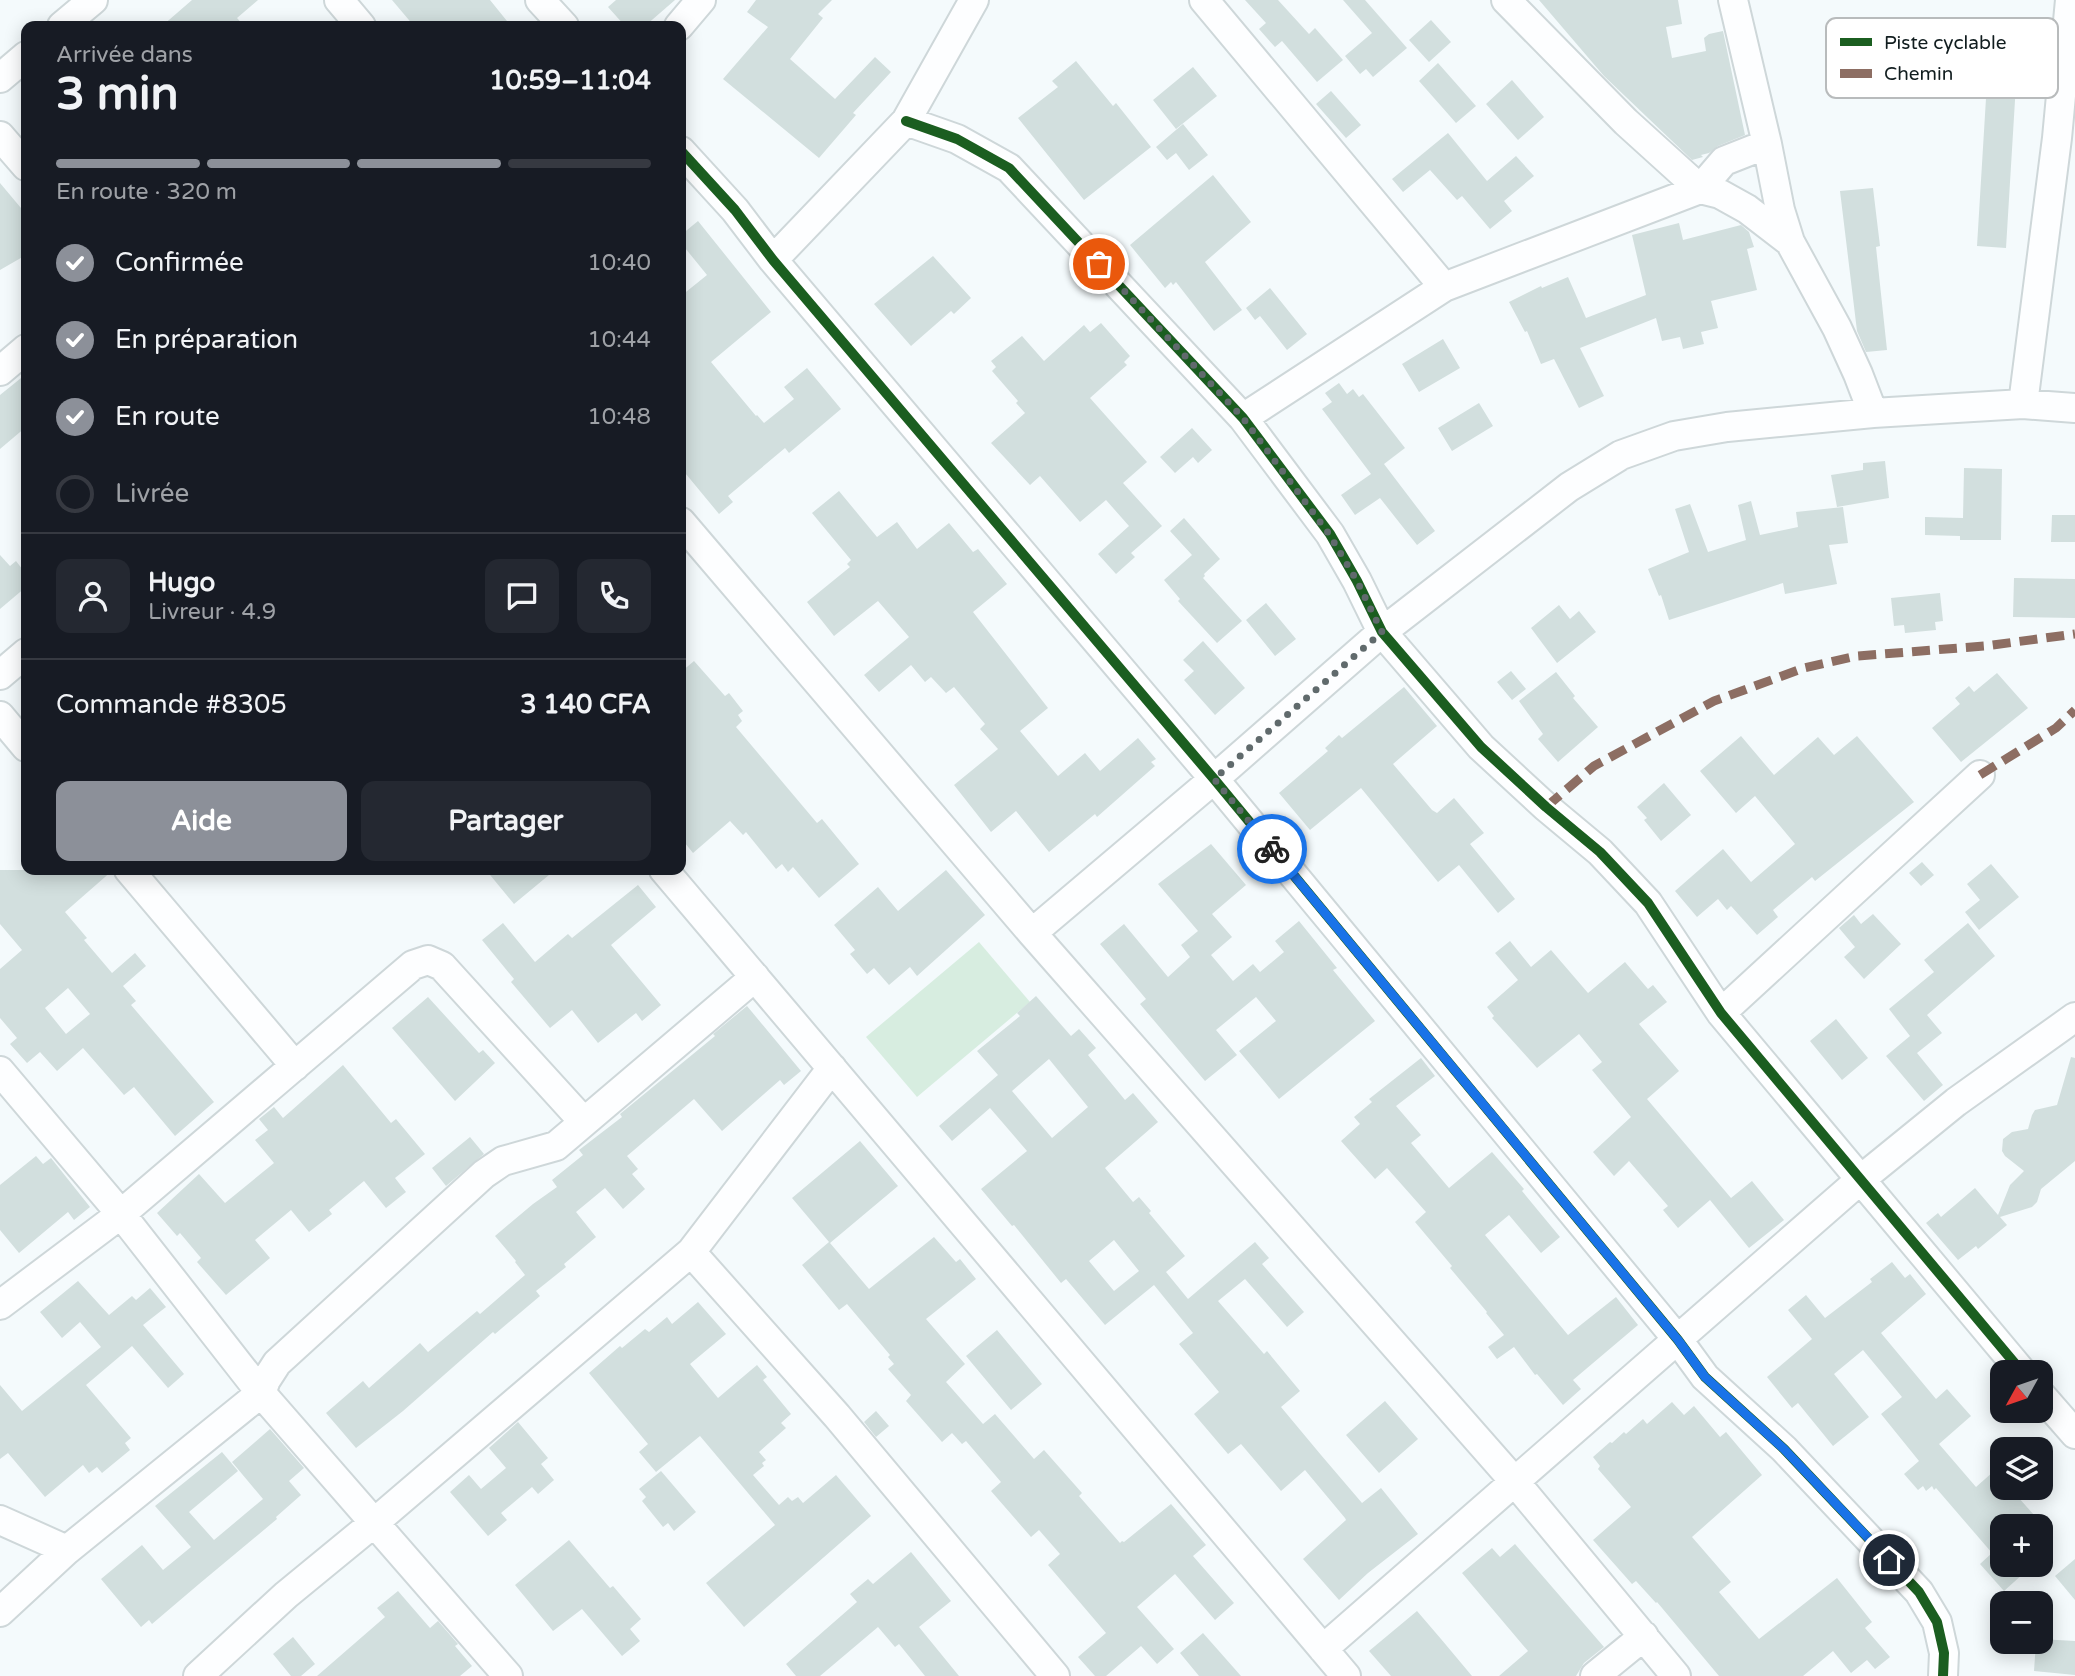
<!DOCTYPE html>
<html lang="fr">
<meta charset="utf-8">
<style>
body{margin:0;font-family:"Varela Round",sans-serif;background:#242831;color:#f1f3f6;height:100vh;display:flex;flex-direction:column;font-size:26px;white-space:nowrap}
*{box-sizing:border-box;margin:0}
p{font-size:23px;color:#9ea1a6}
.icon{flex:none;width:38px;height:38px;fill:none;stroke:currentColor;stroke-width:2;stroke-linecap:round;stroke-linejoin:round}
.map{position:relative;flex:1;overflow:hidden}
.panel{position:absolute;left:21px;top:21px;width:665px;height:854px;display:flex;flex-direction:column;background:#171b24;border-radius:14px;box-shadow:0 4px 18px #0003}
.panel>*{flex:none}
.needle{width:46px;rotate:230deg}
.tools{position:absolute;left:1990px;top:1360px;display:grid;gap:14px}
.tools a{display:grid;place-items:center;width:63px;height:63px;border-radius:14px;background:#171b24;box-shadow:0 4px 18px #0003;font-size:35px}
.pin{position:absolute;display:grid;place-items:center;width:60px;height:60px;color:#fff;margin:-30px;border:4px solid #fff;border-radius:50%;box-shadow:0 2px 7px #0007}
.courier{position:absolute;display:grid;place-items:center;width:70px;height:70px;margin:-35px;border:5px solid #1a73e8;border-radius:50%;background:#fff;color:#222;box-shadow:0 2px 9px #0007}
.overview em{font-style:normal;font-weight:700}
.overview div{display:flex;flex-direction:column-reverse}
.overview{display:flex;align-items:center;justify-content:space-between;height:119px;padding:0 35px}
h1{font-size:46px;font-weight:700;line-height:52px}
.bar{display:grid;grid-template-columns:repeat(4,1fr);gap:10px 7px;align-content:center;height:84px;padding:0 35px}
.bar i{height:9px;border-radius:5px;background:#363941}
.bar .active{background:#8c9099}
.bar p{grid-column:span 4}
.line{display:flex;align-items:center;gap:18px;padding:0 35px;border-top:2px solid #363941}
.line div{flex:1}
.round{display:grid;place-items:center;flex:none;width:74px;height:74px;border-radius:14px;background:#242831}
ol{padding:0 35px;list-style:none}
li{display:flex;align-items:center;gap:21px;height:77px}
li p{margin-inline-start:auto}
li .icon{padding:7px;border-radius:50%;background:#8c9099;color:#fff;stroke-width:4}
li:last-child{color:#9ea1a6}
li i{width:38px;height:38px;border:4px solid #363941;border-radius:50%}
.action{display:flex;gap:14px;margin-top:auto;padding:14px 35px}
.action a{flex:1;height:80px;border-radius:14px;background:#8c9099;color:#fff;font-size:28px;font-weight:700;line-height:80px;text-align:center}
.action a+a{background:#242831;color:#f1f3f6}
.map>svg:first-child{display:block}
.green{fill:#d7ede0}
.building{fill:#d2dfde;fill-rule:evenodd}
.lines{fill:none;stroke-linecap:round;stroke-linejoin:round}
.minor-casing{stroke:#ced7d9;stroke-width:32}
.minor{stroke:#fdfeff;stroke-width:28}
.quiet{stroke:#8d6e63;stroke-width:9;stroke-dasharray:18 9;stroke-linecap:butt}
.cycleway-casing{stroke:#fff;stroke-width:15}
.cycleway{stroke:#1b5e20;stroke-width:10}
.done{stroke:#606a6c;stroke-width:7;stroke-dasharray:0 12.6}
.route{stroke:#1a73e8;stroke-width:9}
.key{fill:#fff;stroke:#b8bbbc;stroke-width:2}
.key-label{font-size:19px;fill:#111d1f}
</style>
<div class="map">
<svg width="2075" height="1676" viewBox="0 0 2075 1676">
<rect width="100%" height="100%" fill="#f4fafc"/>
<path class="green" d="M979 942 1030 1002 917 1097 866 1037Z"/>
<path class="building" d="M192 0H258L237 18 244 26H162Z
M392 0H490L511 26H414Z
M616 0H675L645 26H625L608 7Z
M756 0H832L818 14 823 18 790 59 835 99 875 57 891 72 853 113 856 115 819 158 723 79 768 27 747 12Z
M1245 0H1278L1309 34 1315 28 1343 60 1317 82 1282 41 1275 47 1259 29 1266 23Z
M1343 0H1365L1407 48 1373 77 1366 69 1360 74 1345 56 1372 33Z
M1539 0H1678L1682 24 1666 27 1672 58 1706 51 1704 38 1709 34 1723 31 1745 135 1718 146 1709 153 1701 155 1703 157 1692 160 1604 76Z
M1431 20 1451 42 1429 62 1409 40Z
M1989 49 2018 51 2006 248 1977 246Z
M1076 61 1113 106 1116 103 1151 147 1084 200 1018 118 1058 87 1052 81Z
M1438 63 1476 106 1456 123 1419 81Z
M1193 67 1217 96 1176 129 1153 100Z
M1512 80 1544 117 1518 140 1486 104Z
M1331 91 1361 125 1346 138 1316 104Z
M1183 124 1208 155 1189 170 1176 153 1167 160 1156 147Z
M1448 133 1487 181 1516 156 1534 176 1504 201 1512 211 1490 229 1462 196 1457 200 1430 170 1403 192 1392 179Z
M1213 175 1251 222 1205 262 1242 310 1214 331 1176 282 1173 285 1171 282 1165 288 1130 245Z
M0 183 26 214V255L0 270Z
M1873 188 1880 246 1876 247 1887 350 1866 352 1857 331 1840 191Z
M698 221 771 312 711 362 756 416 757 415 764 423 794 399 784 387 807 368 841 409 789 453 785 448 728 496 733 502 719 514 681 468V296L707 275 681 243V235Z
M1679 223 1683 240 1741 225 1749 232 1754 247 1747 249 1757 290 1711 301 1718 328 1701 332 1704 344 1683 349 1680 337 1662 341 1656 318 1580 348 1604 396 1579 408 1554 359 1541 364 1527 331 1525 332 1509 302 1541 286 1542 288 1568 277 1586 318 1646 295 1632 235Z
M933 256 971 298 954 314 951 311 911 346 874 304Z
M1270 288 1307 334 1287 350 1260 316 1255 320 1246 308Z
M1101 323 1130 356 1124 362 1127 365 1090 398 1147 462 1123 483 1162 526 1131 553 1135 557 1116 574 1098 554 1129 526 1106 500 1080 522 1040 476 1030 485 991 443 1025 413 1016 403 1018 401 992 371 996 367 991 361 1022 336 1044 361 1084 325 1090 332Z
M1443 339 1460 368 1419 392 1402 364Z
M26 374V427L0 449V395Z
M1339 383 1347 394 1353 389 1359 397 1363 394 1405 448 1384 464 1435 531 1417 545 1380 498 1355 515 1341 495 1371 474 1322 409 1332 402 1325 393Z
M1479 403 1493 426 1452 451 1438 428Z
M1192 428 1212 450 1198 463 1193 457 1175 473 1160 457Z
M1885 461 1889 498 1837 507 1831 475 1863 470V463Z
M1964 468 2002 469 2001 540H1960V536L1925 535V517L1963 518Z
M839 491 877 537 897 522 917 549 949 523 973 552 978 549 1007 584 973 612 1048 708 1020 731 1058 776 1085 753 1100 771 1138 738 1156 759 1151 762 1155 766 1097 817 1095 814 1049 852 1016 811 991 832 954 785 998 749 980 729 985 724 954 687 946 693 931 677 925 682 911 665 879 692 864 675 909 637 878 601 834 636 807 602 850 567 847 564 851 560 812 513Z
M1751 501 1760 535 1798 527 1796 512 1843 507 1848 543 1829 545 1837 584 1785 594 1783 583 1669 620 1661 595 1659 596 1648 569 1689 552 1675 509 1690 504 1708 552 1746 540 1738 505Z
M2052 515H2075V542H2051Z
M1184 518 1220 559 1204 574 1205 576 1203 578 1242 621 1217 643 1178 601 1180 599 1164 580 1192 555 1170 531Z
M0 555 10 566 16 561 26 574V587L0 609Z
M2014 578 2075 579V618L2013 617Z
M1940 593 1943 621 1935 622 1936 630 1905 633 1904 625 1894 626 1891 598Z
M1266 603 1296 639 1275 656 1246 620Z
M1559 605 1570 619 1579 611 1596 632 1557 663 1531 628Z
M1203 641 1245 688 1215 715 1184 680 1194 671 1183 660Z
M694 661 725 696 729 693 743 711 738 715 742 721 736 727 817 823 822 819 859 864 819 898 793 867 788 872 782 864 776 869 746 832 743 835 730 821 693 853 681 838V672Z
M1511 671 1526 689 1512 700 1497 682Z
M1556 672 1575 696 1573 698 1598 727 1558 762 1538 739 1543 734 1519 701Z
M1997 673 2028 708 1961 762 1932 728 1960 704 1955 698 1969 686 1974 692Z
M1404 687 1437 726 1393 764 1432 810 1437 813 1454 798 1484 833 1470 844 1515 899 1498 913 1459 865 1438 882 1361 788 1310 830 1279 793 1328 751 1325 748 1339 735 1342 738Z
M1741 736 1774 775 1818 737 1834 755 1857 736 1914 802 1815 881 1812 877 1773 910 1778 917 1757 935 1731 906 1727 910 1718 899 1697 917 1675 891 1723 849 1751 882 1795 844 1755 796 1736 813 1700 771Z
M1664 783 1691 815 1661 841 1644 820 1647 818 1637 807Z
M1211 844 1246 885 1212 914 1232 937 1211 955 1233 981 1253 964 1260 972 1284 952 1275 941 1299 921 1337 968 1333 970 1375 1021 1279 1099 1239 1051 1276 1021 1256 997 1216 1030 1237 1055 1205 1081 1140 1004 1146 999 1100 944 1124 924 1168 977 1190 957 1181 945 1198 931 1158 884Z
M1922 862 1934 875 1921 886 1909 873Z
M1991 864 2019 897 1979 930 1965 912 1980 900 1967 884Z
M0 870H113L65 912 87 938 84 940 112 973 135 953 146 966 123 986 136 1001 131 1005 214 1102 175 1136 134 1087 124 1095 83 1048 57 1071 40 1052 27 1063 10 1044 17 1038 0 1018V969L22 950 0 924ZM68 988 90 1014 66 1034 45 1008Z
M486 870H555L514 904Z
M946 870 985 915 917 976 910 967 889 985 874 968 867 974 850 954 855 950 834 925 878 887 898 911Z
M638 885 656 907 611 945 661 1005 642 1021 636 1013 598 1043 572 1010 550 1028 511 982 514 979 482 940 503 923 535 962 568 934 572 938Z
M1873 914 1901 944 1864 979 1844 957 1855 947 1839 928 1854 915 1861 924Z
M1968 923 1995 956 1927 1015 1942 1033 1917 1053 1943 1085 1924 1101 1886 1056 1910 1036 1889 1009 1934 972 1924 960Z
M1510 941 1531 967 1551 950 1588 993 1625 962 1648 989 1653 985 1667 1002 1639 1024 1679 1071 1647 1099 1731 1198 1752 1181 1784 1220 1749 1248 1710 1200 1678 1228 1663 1210 1668 1206 1629 1161 1614 1176 1593 1152 1631 1117 1592 1070 1602 1062 1579 1034 1537 1068 1492 1018 1494 1016 1487 1007 1518 980 1495 953Z
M1036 996 1071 1036 1079 1029 1096 1048 1088 1055 1125 1100 1133 1093 1158 1122 1105 1168 1133 1202 1139 1197 1151 1211 1149 1213 1185 1256 1166 1272 1188 1299 1255 1242 1269 1258 1262 1264 1304 1312 1287 1327 1245 1279 1218 1301 1264 1354 1267 1351 1300 1391 1281 1407 1321 1455 1362 1503 1381 1488 1418 1534 1368 1573 1339 1600 1303 1559 1346 1520 1345 1518 1305 1470 1281 1491 1241 1444 1228 1454 1194 1414 1219 1392 1179 1344 1193 1333 1154 1285 1105 1325 1066 1279 1061 1283 1014 1225 1012 1226 981 1189 1027 1151 990 1108 952 1141 939 1126 998 1075 977 1051 1020 1016 1017 1013ZM1049 1059 1088 1107 1052 1138 1012 1091ZM1114 1240 1139 1271 1114 1291 1089 1261Z
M428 997 479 1053 483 1050 495 1063 455 1101 392 1028Z
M747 1006 801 1071 784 1085 780 1080 722 1131 694 1099 627 1156 638 1169 632 1174 645 1189 623 1209 605 1188 576 1212 596 1237 564 1264 566 1267 536 1291 540 1296 495 1334 493 1332 403 1411 356 1448 326 1413 363 1381 369 1388 420 1343 428 1352 477 1311 480 1314 525 1275 515 1262 516 1261 495 1236 533 1204 557 1187 552 1180 583 1155 579 1150 622 1117 620 1114 715 1036 713 1034Z
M1836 1019 1868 1058 1842 1080 1810 1041Z
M2071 1057 2075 1058V1161L2041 1189 2037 1202 2032 1207 2000 1217 2007 1225 1978 1249 1976 1246 1958 1260 1926 1223 1938 1213 1941 1217 1975 1188 1998 1215 2010 1185 2024 1171 2005 1156 2002 1151 2003 1139 2012 1132 2028 1129 2032 1115 2035 1110 2057 1105Z
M1421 1058 1435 1076 1396 1106 1421 1135 1411 1143 1449 1188 1492 1152 1524 1189 1522 1191 1560 1237 1541 1253 1509 1215 1485 1235 1568 1335 1616 1297 1638 1325 1573 1380 1581 1389 1563 1405 1537 1374 1535 1375 1514 1347 1497 1359 1488 1347 1504 1335 1486 1313 1487 1312 1450 1268 1452 1266 1415 1222 1426 1212 1387 1168 1375 1179 1341 1141 1360 1124 1354 1117 1372 1102 1369 1099Z
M343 1065 391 1123 396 1119 425 1154 395 1178 406 1192 386 1208 364 1181 329 1210 332 1214 309 1232 291 1210 255 1240 270 1258 226 1295 197 1262 201 1258 180 1233 177 1236 157 1213 199 1174 225 1203 274 1163 255 1140 268 1130 259 1119 274 1107 283 1118Z
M470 1137 484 1154 446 1186 432 1168Z
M860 1141 898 1186 830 1243 869 1289 934 1237 956 1262 960 1259 976 1279 926 1319 965 1364 946 1382 983 1424 995 1414 1034 1459 1044 1450 1082 1493 1079 1496 1120 1543 1122 1541 1124 1542 1171 1504 1206 1545 1193 1556 1234 1603 1215 1620 1175 1574 1137 1607 1174 1649 1157 1664 1141 1646 1106 1676H1095L1078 1657 1106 1633 1048 1565 1060 1554 1039 1530 1031 1537 991 1491 1001 1482 966 1441 962 1444 952 1433 942 1442 906 1401 911 1395 888 1369 894 1364 888 1357 890 1355 847 1304 839 1310 802 1265 829 1242 792 1198Z
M36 1156 43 1164 51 1158 90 1207 74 1220 68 1212 19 1253 0 1230V1185Z
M1892 1262 1905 1278 1910 1274 1926 1294 1881 1333 1936 1399 1947 1389 1971 1416 1939 1444 1976 1487 2002 1464V1488H2010L2035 1516 2023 1526H2002V1564H2034L2004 1591 1980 1564 1992 1553 1936 1488 1934 1490 1932 1486 1926 1491 1923 1486 1918 1490 1904 1474 1919 1461 1881 1414 1902 1397 1863 1350 1834 1374 1869 1417 1833 1446 1798 1403 1792 1408 1767 1377 1812 1339 1788 1310 1806 1295 1825 1318 1872 1282 1870 1279Z
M78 1281 109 1315 132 1296 136 1300 150 1288 166 1307 143 1325 184 1374 168 1388 132 1346 86 1385 131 1438 125 1443 130 1450 102 1473 97 1467 89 1473 83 1465 45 1497 8 1453 0 1459V1385L22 1411 101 1347 80 1322 62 1338 40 1312Z
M698 1302 726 1334 690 1364 718 1398 757 1365 767 1377 763 1380 791 1414 781 1423 786 1428 759 1452 766 1460 762 1463 764 1466 753 1475 779 1505 788 1497 792 1501 798 1497 803 1503 836 1475 871 1516 744 1627 706 1583 775 1525 700 1436 656 1472 639 1452 648 1444 589 1373 620 1346 622 1348 645 1329 649 1332 667 1317 672 1324Z
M997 1330 1042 1384 1011 1410 966 1356Z
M1385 1401 1418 1439 1379 1473 1346 1435Z
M1672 1402 1684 1415 1694 1406 1720 1437 1726 1432 1762 1475 1692 1537 1731 1582 1719 1592 1759 1639 1837 1578 1872 1622 1865 1628 1890 1657 1875 1669 1867 1660 1851 1673 1833 1651 1803 1676H1719L1657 1602 1656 1603 1636 1581 1632 1584 1593 1540 1631 1507 1598 1469 1600 1466 1593 1457 1610 1442 1612 1443 1624 1432 1626 1434 1643 1419 1647 1424Z
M876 1411 889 1426 876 1437 864 1422Z
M518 1422 548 1458 541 1464 554 1480 538 1494 532 1487 501 1513 507 1520 488 1536 450 1492 469 1475 481 1489 506 1468 489 1448Z
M270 1429 304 1468 289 1481 301 1495 276 1517 277 1519 199 1584 152 1624 149 1620 141 1627 101 1579 142 1545 163 1570 191 1547 155 1506 222 1452 238 1471 189 1512 214 1540 263 1499 232 1462Z
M661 1471 696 1512 674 1531 668 1523 663 1527 642 1501 646 1497 639 1489Z
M569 1540 610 1588 613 1586 641 1619 630 1629 640 1641 622 1656 582 1609 553 1631 515 1585Z
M1515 1544 1604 1647 1584 1663 1576 1676H1499L1528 1651 1462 1573 1492 1548 1500 1557Z
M911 1552 951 1601 919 1627 959 1676H925L899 1644 895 1647 878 1627 820 1676H796L786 1664 857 1602 850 1594 868 1579 873 1584Z
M2075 1559V1600L2055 1576Z
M398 1591 430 1628 438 1621 458 1644 455 1646 472 1666 460 1676H317L385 1617 377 1608Z
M1417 1611 1441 1639 1472 1676H1391L1369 1651Z
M1203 1633 1241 1676H1199L1180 1653Z
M293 1637 315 1664 301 1676H291L273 1654Z
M2040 1639 2075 1641V1675L2034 1671 2036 1642H2040Z"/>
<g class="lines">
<g class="minor-casing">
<path id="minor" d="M339 0 361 26
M540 0 564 26
M1204 0 1444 287
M1506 0 1626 122 1700 189 1720 194 1747 209 1790 242
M1733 0 1767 144 1780 210 1790 242 1837 328 1858 374 1873 413
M62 26 93 0
M679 26 701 0
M0 78 26 56
M906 121 957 139 1009 168 1243 418 1330 534 1357 581 1382 632 1481 747 1546 807 1600 852 1648 903 1721 1013 2022 1372
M0 136 26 166
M681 151 735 210 773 260 1214 779 1678 1340 1705 1377 1784 1449 1919 1592 1937 1622 1944 1653 1943 1676
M773 260 906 121 974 0
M0 371 26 349
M2023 404 2057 138 2070 0
M1243 418 1444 287 1700 189 1724 161 1767 144
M681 522 1032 933 1515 1482 1676 1676
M0 675 26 653
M0 716 26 747
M129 870 295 1066
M664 870 1346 1676
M1032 933 1214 779 1382 632 1569 487 1621 455 1674 436 1727 427 1873 413 2023 404 2075 408
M1721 1013 1980 775
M0 1071 121 1214 261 1393 508 1676
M691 1252 837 1416 1055 1676
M0 1305 121 1214 413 965 428 960 442 966 584 1122
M2040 1394 2075 1434
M0 1520 67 1550
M0 1612 67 1550 261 1393 266 1380 277 1363 484 1174 503 1161 556 1146 755 977
M1323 1649 1860 1180 1956 1102 2075 1017
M198 1676 286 1595 375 1522 691 1252 832 1068
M1595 1676 1644 1636"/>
</g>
<use href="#minor" class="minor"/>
<path class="quiet" d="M1980 775 2056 728 2075 710
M1546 807 1594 766 1714 701 1804 668 1857 656 1985 646 2075 634"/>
<g class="cycleway-casing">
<path id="cycleway" d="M906 121 957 139 1009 168 1243 418 1330 534 1357 581 1382 632 1481 747 1546 807 1600 852 1648 903 1721 1013 2022 1372
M681 151 735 210 773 260 1214 779 1678 1340 1705 1377 1784 1449 1919 1592 1937 1622 1944 1653 1943 1676"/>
</g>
<use href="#cycleway" class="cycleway"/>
</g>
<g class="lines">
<path class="done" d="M1099 264 1243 418 1329 534 1357 581 1382 632 1214 779 1272 849"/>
<path class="route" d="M1272 849 1678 1340 1705 1377 1784 1449 1889 1560"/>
</g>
<rect x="1826" y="18" width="232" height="80" rx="10" class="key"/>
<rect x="1840" y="38" width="32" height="8" fill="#1b5e20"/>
<rect x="1840" y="69" width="32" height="9" fill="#8d6e63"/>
<g class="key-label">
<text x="1884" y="49">Piste cyclable</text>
<text x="1884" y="80">Chemin</text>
</g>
</svg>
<div class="tools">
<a><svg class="needle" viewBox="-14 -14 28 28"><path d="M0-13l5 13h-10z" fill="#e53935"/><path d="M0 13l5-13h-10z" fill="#9ea1a6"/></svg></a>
<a><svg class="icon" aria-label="layers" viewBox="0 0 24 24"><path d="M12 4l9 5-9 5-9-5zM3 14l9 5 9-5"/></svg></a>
<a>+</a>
<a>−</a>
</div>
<div class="pin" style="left:1099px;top:264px;background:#ea580c"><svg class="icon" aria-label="bag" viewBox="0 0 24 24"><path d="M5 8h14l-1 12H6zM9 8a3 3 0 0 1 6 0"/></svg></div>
<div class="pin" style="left:1889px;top:1560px;background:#1f2937"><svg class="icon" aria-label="home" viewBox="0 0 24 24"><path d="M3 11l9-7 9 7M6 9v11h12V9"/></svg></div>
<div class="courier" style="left:1272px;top:849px"><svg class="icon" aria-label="bike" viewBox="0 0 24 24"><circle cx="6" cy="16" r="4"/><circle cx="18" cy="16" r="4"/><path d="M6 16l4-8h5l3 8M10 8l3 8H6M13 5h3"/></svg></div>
<section class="panel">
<div class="overview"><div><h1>3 min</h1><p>Arrivée dans</p></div><em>10:59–11:04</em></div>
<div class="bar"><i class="active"></i><i class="active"></i><i class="active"></i><i></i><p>En route · 320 m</p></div>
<ol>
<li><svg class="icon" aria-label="check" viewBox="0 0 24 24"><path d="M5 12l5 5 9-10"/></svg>Confirmée<p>10:40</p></li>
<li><svg class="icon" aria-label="check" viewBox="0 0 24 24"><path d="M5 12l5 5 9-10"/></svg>En préparation<p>10:44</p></li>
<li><svg class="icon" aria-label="check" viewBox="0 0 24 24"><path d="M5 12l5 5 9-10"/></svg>En route<p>10:48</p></li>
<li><i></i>Livrée</li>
</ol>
<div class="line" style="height:126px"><a class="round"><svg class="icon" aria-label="person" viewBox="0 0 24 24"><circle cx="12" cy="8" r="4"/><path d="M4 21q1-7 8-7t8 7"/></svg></a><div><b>Hugo</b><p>Livreur · 4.9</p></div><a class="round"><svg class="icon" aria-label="chat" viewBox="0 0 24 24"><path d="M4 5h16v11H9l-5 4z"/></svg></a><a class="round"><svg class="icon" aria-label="phone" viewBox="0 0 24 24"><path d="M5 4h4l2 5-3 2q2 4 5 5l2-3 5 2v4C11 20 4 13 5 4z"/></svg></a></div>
<div class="line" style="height:91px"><div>Commande #8305</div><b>3 140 CFA</b></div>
<div class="action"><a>Aide</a><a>Partager</a></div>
</section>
</div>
